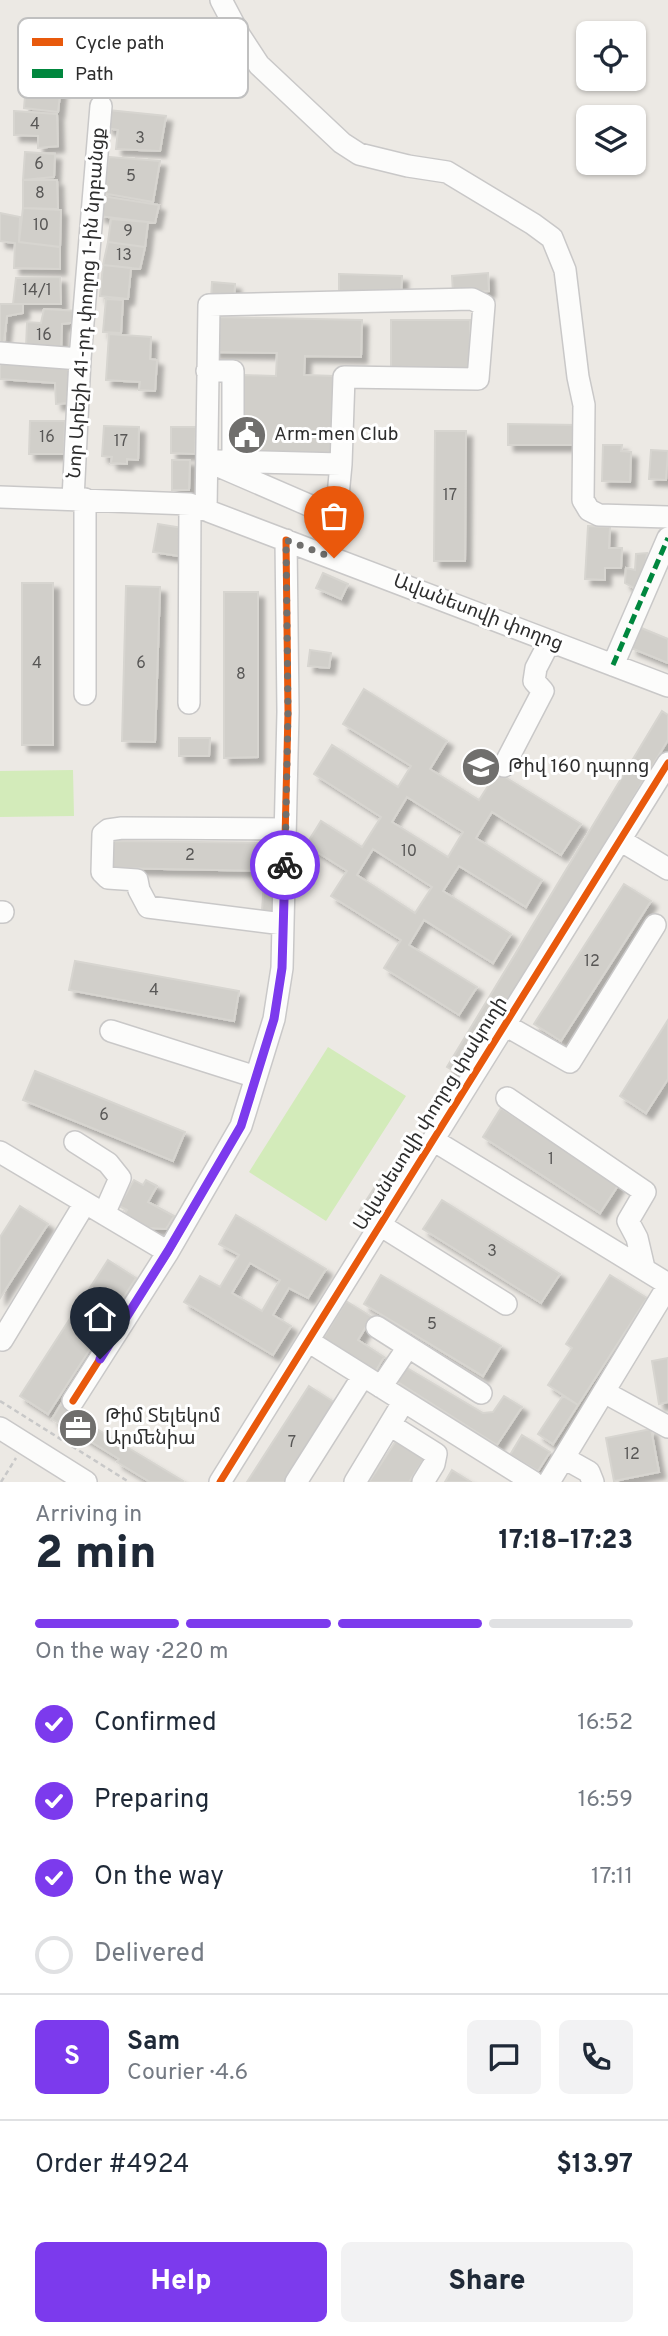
<!DOCTYPE html>
<meta charset="utf-8">
<style>
body{margin:0;font-family:Overpass,"Noto Sans Armenian",sans-serif;background:#f2f2f3;color:#1f2937;height:100vh;display:flex;flex-direction:column;font-size:26px;white-space:nowrap}
*{box-sizing:border-box;margin:0}
p{font-size:23px;color:#747a83}
.icon{flex:none;width:38px;height:38px;fill:none;stroke:currentColor;stroke-width:2;stroke-linecap:round;stroke-linejoin:round}
.map{position:relative;height:1482px;overflow:hidden}
.side{display:flex;flex-direction:column;background:#fff;flex:1}
.side>*{flex:none}
.tools{position:absolute;left:576px;top:21px;display:grid;gap:14px}
.tools a{display:grid;place-items:center;width:70px;height:70px;border-radius:10px;background:#fff;box-shadow:0 2px 5px #0004;font-size:35px}
.pin{position:absolute;display:grid;place-items:center;width:60px;height:60px;color:#fff;margin:-72px -30px;border-radius:50% 50% 50% 0;rotate:-45deg;box-shadow:0 0 7px #0007}
.pin .icon{rotate:45deg}
.courier{position:absolute;display:grid;place-items:center;width:70px;height:70px;margin:-35px;border:5px solid #7c3aed;border-radius:50%;background:#fff;color:#222;box-shadow:0 2px 9px #0007}
.headline em{font-style:normal;font-weight:800}
.headline div{display:flex;flex-direction:column-reverse}
.headline{display:flex;align-items:center;justify-content:space-between;height:119px;padding:0 35px}
h1{font-size:46px;font-weight:800;line-height:52px}
.bar{display:grid;grid-template-columns:repeat(4,1fr);gap:10px 7px;align-content:center;height:84px;padding:0 35px}
.bar i{height:9px;border-radius:5px;background:#e0e1e3}
.bar .selected{background:#7c3aed}
.bar p{grid-column:span 4}
.line{display:flex;align-items:center;gap:18px;padding:0 35px;border-top:2px solid #e0e1e3}
.line div{flex:1}
.round{display:grid;place-items:center;flex:none;width:74px;height:74px;border-radius:10px;background:#f2f2f3}
ol{padding:0 35px;list-style:none}
li{display:flex;align-items:center;gap:21px;height:77px}
li p{margin-inline-start:auto}
li .icon{padding:7px;border-radius:50%;background:#7c3aed;color:#fff;stroke-width:4}
li:last-child{color:#747a83}
li i{width:38px;height:38px;border:4px solid #e0e1e3;border-radius:50%}
.primary-button{display:flex;gap:14px;margin-top:auto;padding:14px 35px}
.primary-button a{flex:1;height:80px;border-radius:10px;background:#7c3aed;color:#fff;font-size:28px;font-weight:800;line-height:80px;text-align:center}
.primary-button a+a{background:#f2f2f3;color:#1f2937}
.map>svg:first-child{display:block}
.pitch{fill:#d3ebba}
.building{fill:#d1cfca;stroke:#d7d5d0;stroke-width:2;fill-rule:evenodd;filter:url(#shadow)}
.lines{fill:none;stroke-linecap:round;stroke-linejoin:round}
.minor-casing{stroke:#c9c8c8;stroke-width:24}
.path{stroke:#c8c8c8;stroke-width:2.5;stroke-dasharray:5 3.5;stroke-linecap:butt}
.minor{stroke:#fcfcfb;stroke-width:21}
.quiet{stroke:#00873e;stroke-width:5;stroke-dasharray:10 5;stroke-linecap:butt}
.cycleway-casing{stroke:#fff;stroke-width:11}
.cycleway{stroke:#e8590c;stroke-width:7}
.done{stroke:#706f6d;stroke-width:7;stroke-dasharray:0 12.6}
.route{stroke:#7c3aed;stroke-width:9}
.labels{text-anchor:middle;dominant-baseline:central;stroke-width:6;stroke-linejoin:round;paint-order:stroke}
.number-label{font-size:16px;fill:#585756}
.street-label{font-size:19px;fill:#2d2d2d;stroke:#fff}
.poi-label{font-size:19px;fill:#2d2d2d;stroke:#fff;text-anchor:start}
.key{fill:#fff;stroke:#c0c0c0;stroke-width:2}
.key-label{font-size:19px;fill:#2d2d2d}
</style>
<div class="map">
<svg width="668" height="1482" viewBox="0 0 668 1482">
<defs>
<filter id="shadow"><feDropShadow dx="6" dy="6" stdDeviation="2" flood-color="#0004"/></filter>
</defs>
<rect width="100%" height="100%" fill="#ece9e4"/>
<path class="pitch" d="M73 770 74 816 0 817V771Z
M328 1047 406 1096 326 1221 249 1172Z"/>
<path class="building" d="M27 73 62 77 58 112 24 108Z
M108 110 166 116 160 151 116 149 118 130 107 128Z
M14 111 57 114 58 146 38 148V136L14 135Z
M25 152 55 154 54 177 23 180Z
M109 157 160 161 153 202 102 193Z
M23 180H57L58 209 23 208Z
M102 196 159 205 155 223 99 216Z
M23 208 61 210 60 247 19 242Z
M0 213 20 217 19 242 60 247V269L14 268 15 243 0 241Z
M111 219 148 222 145 247 108 242Z
M108 242 145 247 140 269 103 265Z
M103 265 131 268 128 299 100 296Z
M488 273 489 291 453 293 452 276Z
M339 274 402 276 401 295 339 294Z
M60 277 61 304H13L16 278Z
M212 282 235 284 234 301 211 299Z
M106 299 123 300 121 333 103 332Z
M0 304H23V313L7 316 3 349H0Z
M44 309 79 311 78 322 62 324 61 351 26 348 27 322 41 323Z
M213 317 362 320 361 357 305 356 304 375 335 376 334 457 242 455 244 375 276 376 277 353 213 352Z
M391 320H470V370H391Z
M109 334 151 337 150 359 157 360 155 391 139 390 140 382 106 380Z
M0 361 71 366 67 403 56 404 55 383 0 379Z
M30 421H65L64 454H29Z
M508 424 580 425V445H508Z
M104 426 139 427 138 460 127 459V464L111 463 112 457 102 456Z
M171 427H196L195 454 171 453Z
M435 431H466L465 561H434Z
M603 445H622L621 451 631 452 630 482 602 481Z
M651 450 668 451 666 480 649 479Z
M172 460H190L189 490H172Z
M158 524 183 528 179 556 153 552Z
M588 526 610 527 609 548H622L621 568H605V580L585 579Z
M647 553 643 593 625 583 626 568 635 570 636 554Z
M323 573 348 584 341 599 316 588Z
M22 583H53V745H22Z
M126 586 160 587 155 742 122 741Z
M224 592H258V757L224 758Z
M639 627 668 639V663L631 648Z
M310 650 331 653 329 668 308 666Z
M364 689 447 741 430 769 479 800 497 772 581 824 561 855 492 812 476 838 542 880 526 907 459 866 443 891 511 934 493 963 424 920 409 945 477 987 459 1015 384 968 401 940 331 896 347 871 306 845 321 821 362 847 381 817 314 774 332 745 398 787 411 766 343 724ZM407 797 463 832 448 857 392 822ZM373 849 432 887 415 913 357 875Z
M662 711 668 715V740L464 1077 447 1067Z
M179 738H210L209 756H179Z
M111 841 270 843 269 871 110 868Z
M264 880 279 881 277 912 262 911Z
M624 884 651 901 561 1041 534 1024Z
M75 961 239 991 234 1021 69 990Z
M668 1020V1079L646 1113 620 1096Z
M35 1071 185 1132 173 1161 23 1100Z
M501 1108 619 1184 600 1213 483 1137Z
M382 1176 400 1187 374 1227 356 1216Z
M134 1180 143 1185 146 1180 157 1186 148 1202 174 1216 166 1229 148 1228 124 1215 127 1210 119 1206Z
M442 1200 560 1274 541 1303 423 1229Z
M20 1206 48 1224 0 1298V1237Z
M236 1215 326 1269 308 1298 289 1288 273 1315 291 1326 273 1355 184 1302 200 1276 220 1287 239 1255 219 1244ZM250 1263 280 1280 262 1311 232 1293Z
M108 1260 136 1278 48 1414 20 1396Z
M381 1275 501 1346 483 1376 364 1304Z
M610 1275 647 1298 578 1405 548 1385 572 1348 566 1344Z
M346 1301 372 1317 358 1340 384 1357 374 1374 321 1342Z
M668 1358V1402L659 1404 652 1361Z
M402 1365 483 1413 493 1412 504 1396 522 1407 497 1445 393 1379Z
M309 1386 337 1404 287 1482H247Z
M563 1396 578 1405 553 1444 538 1434Z
M61 1404 88 1420 79 1435 52 1419Z
M87 1423 183 1481 182 1482H150L117 1462 119 1459 80 1435Z
M651 1429 659 1472 614 1481 606 1438Z
M522 1435 550 1452 538 1471 510 1455Z
M396 1441 424 1459 409 1482H369Z
M452 1470 471 1482H445Z"/>
<g class="lines">
<g class="minor-casing">
<path id="minor" d="M221 0 240 36 259 65 342 143 359 154 408 166 447 172 533 224 552 238 565 270 578 377 584 405 583 500 589 510 599 515 668 517
M0 353 80 359
M207 371H233V461
M218 461 341 464
M0 497 190 504 668 686
M73 499 80 359 101 106
M206 510 209 305 472 299 484 305 478 379 344 377 341 464 336 517 207 461
M613 665 668 538
M85 694V499
M189 703 190 504
M504 766 543 691 534 681 536 668 550 641
M620 840 668 869
M0 912H3
M283 924 148 907 139 890 137 880 108 878 102 872 103 834 108 830 122 828 285 829
M505 1025 570 1062 655 925
M111 1031 256 1077
M507 1098 645 1192 628 1221 637 1238 644 1268
M433 1140 668 1284
M75 1142 108 1163 120 1178 104 1214
M0 1152 168 1252
M380 1225 506 1304
M377 1327 481 1393
M2 1340 85 1203
M308 1341 533 1482
M381 1387 408 1347
M604 1392 668 1427
M73 1401 168 1252 241 1126 274 1019 282 968 283 924 288 712 286 540
M390 1425 436 1454 434 1464 423 1482
M0 1428 86 1482
M564 1458 589 1472 593 1482
M220 1482 668 763
M296 1482 363 1376
M355 1482 404 1401
M549 1482 668 1286"/>
</g>
<path class="path" d="M0 1401 129 1482
M1 1482 16 1458"/>
<use href="#minor" class="minor"/>
<path class="quiet" d="M613 665 668 538"/>
<g class="cycleway-casing">
<path id="cycleway" d="M73 1401 168 1252 241 1126 274 1019 282 968 283 924 288 712 286 540
M220 1482 668 763"/>
</g>
<use href="#cycleway" class="cycleway"/>
</g>
<g class="lines">
<path class="done" d="M285 865 288 712 286 540 334 558"/>
<path class="route" d="M100 1359 168 1251 241 1126 274 1019 282 968 285 865"/>
</g>
<defs>
<g id="civic-disc" transform="scale(2.0125)"><circle r="9.5" fill="#706f6d" stroke="#fff"/><path d="M-.6-6.5H3V-4.5H.6V-3L4-1V1h2V6H-6V1h2V-1L-.6-3ZM-1.2 2.5V6h2.4V2.5Z" fill="#fff"/></g>
<g id="school-disc" transform="scale(2.0125)"><circle r="9.5" fill="#706f6d" stroke="#fff"/><path d="M0-5L7-2L0 1L-7-2ZM-4 1L0 2.5L4 1V4Q0 6-4 4Z" fill="#fff"/></g>
<g id="office-disc" transform="scale(2.0125)"><circle r="9.5" fill="#706f6d" stroke="#fff"/><path d="M-6-3h4V-5.5h4V-3h4V5H-6ZM-1-4.5V-3h2v-1.5ZM-6 0V1H6V0Z" fill="#fff"/></g>
</defs>
<g fill-rule="evenodd">
<use href="#civic-disc" x="247" y="435"/>
<use href="#school-disc" x="481" y="767"/>
<use href="#office-disc" x="78" y="1428"/>
</g>
<g class="labels">
<g class="number-label">
<text x="35" y="125">4</text>
<text x="140" y="139">3</text>
<text x="39" y="165">6</text>
<text x="131" y="177">5</text>
<text x="40" y="194">8</text>
<text x="41" y="226">10</text>
<text x="128" y="232">9</text>
<text x="124" y="256">13</text>
<text x="37" y="291">14/1</text>
<text x="44" y="336">16</text>
<text x="47" y="438">16</text>
<text x="121" y="442">17</text>
<text x="450" y="496">17</text>
<text x="37" y="664">4</text>
<text x="141" y="664">6</text>
<text x="241" y="675">8</text>
<text x="409" y="852">10</text>
<text x="190" y="856">2</text>
<text x="592" y="962">12</text>
<text x="154" y="991">4</text>
<text x="104" y="1116">6</text>
<text x="551" y="1160">1</text>
<text x="492" y="1252">3</text>
<text x="432" y="1325">5</text>
<text x="292" y="1443">7</text>
<text x="632" y="1455">12</text>
</g>
<g class="street-label">
<text transform="translate(87 303) rotate(-86)">Նոր Արեշի 41-րդ փողոց 1-ին նրբանցք</text>
<text transform="translate(478 613) rotate(21)">Ավանեսովի փողոց</text>
<text transform="translate(431 1114) rotate(-58)">Ավանեսովի փողոց փակուղի</text>
</g>
<g class="poi-label">
<text x="274" y="435">Arm-men Club</text>
<text x="508" y="767">Թիվ 160 դպրոց</text>
<text x="105" y="1417">Թիմ Տելեկոմ<tspan x="105" dy="22">Արմենիա</tspan></text>
</g>
</g>
<rect x="18" y="18" width="230" height="80" rx="10" class="key"/>
<rect x="32" y="38" width="31" height="8" fill="#e8590c"/>
<rect x="32" y="69" width="31" height="9" fill="#00873e"/>
<g class="key-label">
<text x="75" y="49">Cycle path</text>
<text x="75" y="80">Path</text>
</g>
</svg>
<div class="tools">
<a><svg class="icon" aria-label="locate" viewBox="0 0 24 24"><circle cx="12" cy="12" r="6"/><path d="M12 2v4M12 18v4M2 12h4M18 12h4"/></svg></a>
<a><svg class="icon" aria-label="layers" viewBox="0 0 24 24"><path d="M12 4l9 5-9 5-9-5zM3 14l9 5 9-5"/></svg></a>
</div>
<div class="pin" style="left:334px;top:558px;background:#ea580c"><svg class="icon" aria-label="bag" viewBox="0 0 24 24"><path d="M5 8h14l-1 12H6zM9 8a3 3 0 0 1 6 0"/></svg></div>
<div class="pin" style="left:100px;top:1359px;background:#1f2937"><svg class="icon" aria-label="home" viewBox="0 0 24 24"><path d="M3 11l9-7 9 7M6 9v11h12V9"/></svg></div>
<div class="courier" style="left:285px;top:865px"><svg class="icon" aria-label="bike" viewBox="0 0 24 24"><circle cx="6" cy="16" r="4"/><circle cx="18" cy="16" r="4"/><path d="M6 16l4-8h5l3 8M10 8l3 8H6M13 5h3"/></svg></div>
</div>
<section class="side">
<div class="headline"><div><h1>2 min</h1><p>Arriving in</p></div><em>17:18–17:23</em></div>
<div class="bar"><i class="selected"></i><i class="selected"></i><i class="selected"></i><i></i><p>On the way · 220 m</p></div>
<ol>
<li><svg class="icon" aria-label="check" viewBox="0 0 24 24"><path d="M5 12l5 5 9-10"/></svg>Confirmed<p>16:52</p></li>
<li><svg class="icon" aria-label="check" viewBox="0 0 24 24"><path d="M5 12l5 5 9-10"/></svg>Preparing<p>16:59</p></li>
<li><svg class="icon" aria-label="check" viewBox="0 0 24 24"><path d="M5 12l5 5 9-10"/></svg>On the way<p>17:11</p></li>
<li><i></i>Delivered</li>
</ol>
<div class="line" style="height:126px"><b class="round" style="background:#7c3aed;color:#fff">S</b><div><b>Sam</b><p>Courier · 4.6</p></div><a class="round"><svg class="icon" aria-label="chat" viewBox="0 0 24 24"><path d="M4 5h16v11H9l-5 4z"/></svg></a><a class="round"><svg class="icon" aria-label="phone" viewBox="0 0 24 24"><path d="M5 4h4l2 5-3 2q2 4 5 5l2-3 5 2v4C11 20 4 13 5 4z"/></svg></a></div>
<div class="line" style="height:91px"><div>Order #4924</div><b>$13.97</b></div>
<div class="primary-button"><a>Help</a><a>Share</a></div>
</section>
